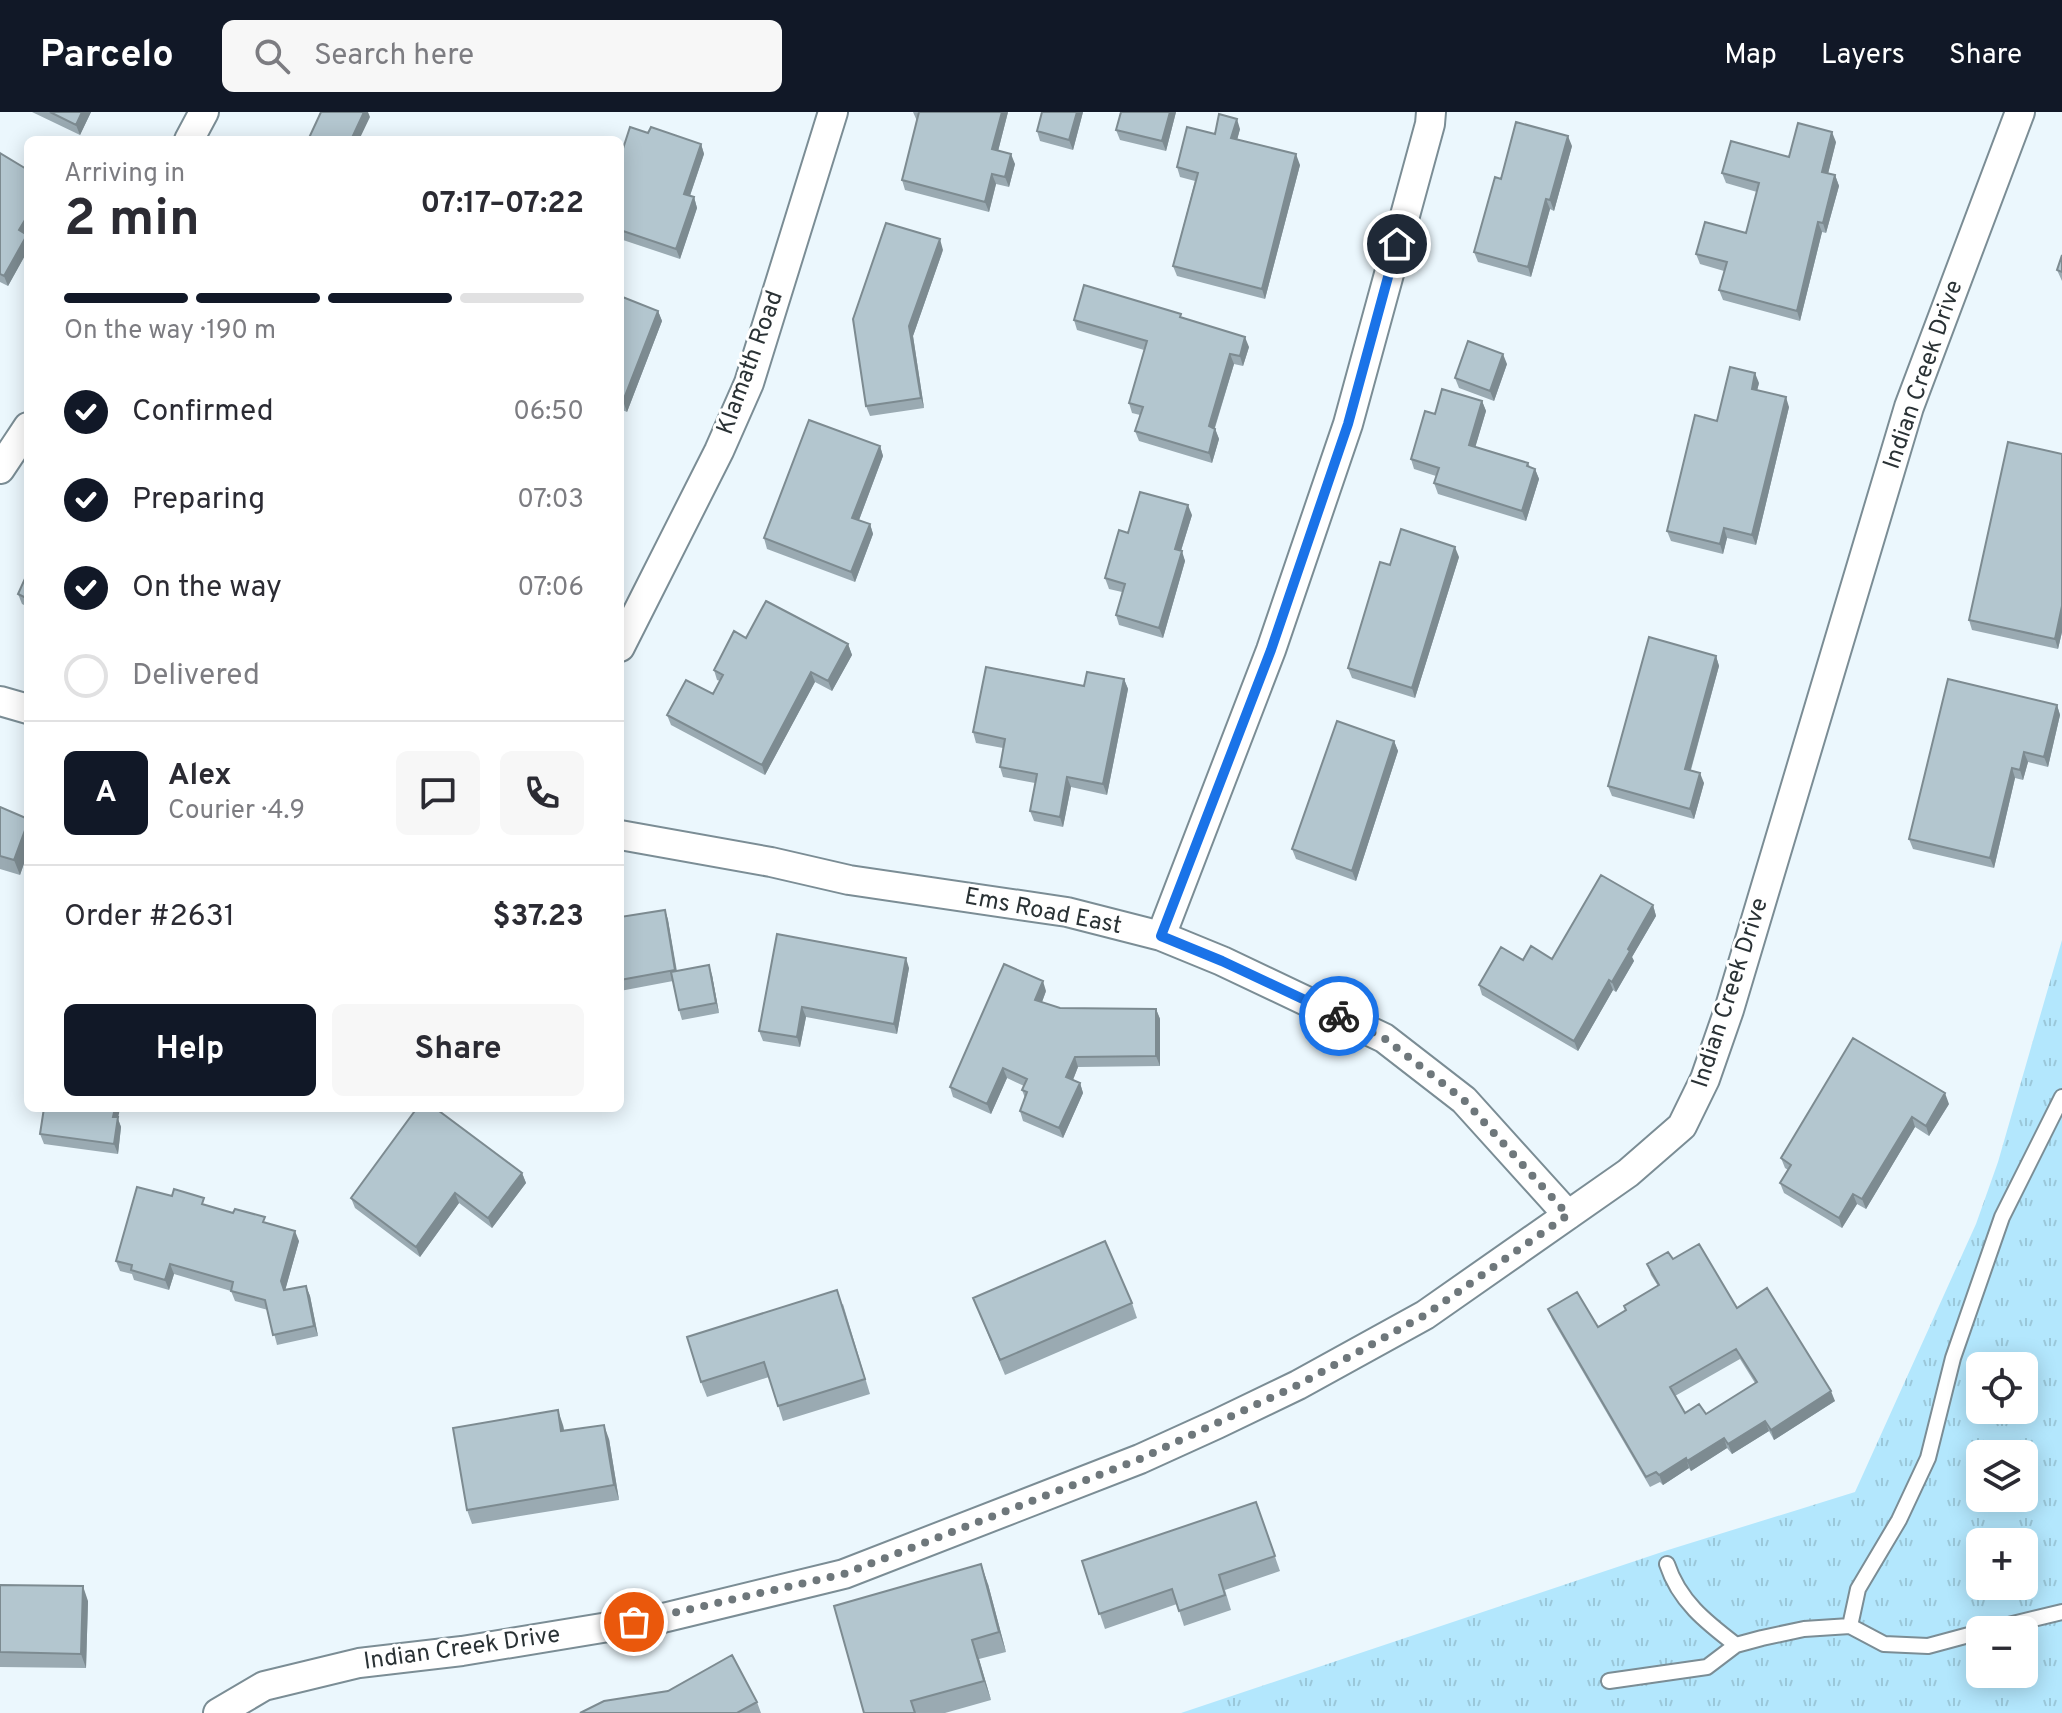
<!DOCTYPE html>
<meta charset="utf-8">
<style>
body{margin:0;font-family:Overpass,sans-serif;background:#f7f7f7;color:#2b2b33;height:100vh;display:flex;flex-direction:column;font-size:30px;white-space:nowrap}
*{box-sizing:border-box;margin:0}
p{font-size:26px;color:#7c7c81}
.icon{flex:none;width:44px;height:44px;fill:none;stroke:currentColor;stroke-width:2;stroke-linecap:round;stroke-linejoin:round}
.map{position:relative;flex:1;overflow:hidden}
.sheet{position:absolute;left:24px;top:24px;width:600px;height:976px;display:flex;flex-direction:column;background:#fff;border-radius:12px;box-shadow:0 4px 20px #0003}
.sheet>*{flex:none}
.tools{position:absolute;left:1966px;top:1240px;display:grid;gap:16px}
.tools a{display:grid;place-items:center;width:72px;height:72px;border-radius:12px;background:#fff;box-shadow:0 4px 20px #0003;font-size:40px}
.pin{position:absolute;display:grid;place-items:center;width:68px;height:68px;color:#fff;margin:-34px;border:4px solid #fff;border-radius:50%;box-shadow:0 2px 8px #0007}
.courier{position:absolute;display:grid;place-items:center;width:80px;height:80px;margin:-40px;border:6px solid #1a73e8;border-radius:50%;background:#fff;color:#222;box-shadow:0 2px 10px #0007}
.head em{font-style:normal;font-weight:700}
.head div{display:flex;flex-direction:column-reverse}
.head{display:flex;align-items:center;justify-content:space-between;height:136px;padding:0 40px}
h1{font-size:52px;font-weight:700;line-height:60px}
.bar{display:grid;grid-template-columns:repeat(4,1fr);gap:12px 8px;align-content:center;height:96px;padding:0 40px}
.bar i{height:10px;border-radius:6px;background:#e1e1e2}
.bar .selected{background:#111827}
.bar p{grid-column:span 4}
.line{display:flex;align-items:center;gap:20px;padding:0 40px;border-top:2px solid #e1e1e2}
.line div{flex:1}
.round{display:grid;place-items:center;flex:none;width:84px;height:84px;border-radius:12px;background:#f7f7f7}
ol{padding:0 40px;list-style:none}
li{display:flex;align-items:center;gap:24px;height:88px}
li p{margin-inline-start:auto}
li .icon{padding:8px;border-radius:50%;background:#111827;color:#fff;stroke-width:4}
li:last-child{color:#7c7c81}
li i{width:44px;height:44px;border:4px solid #e1e1e2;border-radius:50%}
.primary-button{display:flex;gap:16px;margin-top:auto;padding:16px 40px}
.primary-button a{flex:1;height:92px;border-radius:12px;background:#111827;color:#fff;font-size:32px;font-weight:700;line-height:92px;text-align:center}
.primary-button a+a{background:#f7f7f7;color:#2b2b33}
header{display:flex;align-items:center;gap:48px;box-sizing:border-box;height:112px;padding:0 40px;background:#111827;color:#fff}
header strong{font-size:38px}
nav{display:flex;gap:44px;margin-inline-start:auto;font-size:28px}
.search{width:560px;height:72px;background:#f7f7f7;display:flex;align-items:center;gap:20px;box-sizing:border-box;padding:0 28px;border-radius:12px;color:#7c7c81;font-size:30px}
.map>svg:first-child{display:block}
.grass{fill:url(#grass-tufts);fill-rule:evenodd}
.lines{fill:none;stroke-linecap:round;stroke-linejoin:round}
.lane-casing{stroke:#7b8d95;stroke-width:18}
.street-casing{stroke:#7b8d95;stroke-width:32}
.lane{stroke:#fff;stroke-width:14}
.street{stroke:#fff;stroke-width:28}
.wall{fill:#9aaab2;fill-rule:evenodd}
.shaded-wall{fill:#7d8b91}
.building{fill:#b3c6cf;stroke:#7d8b91;stroke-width:2;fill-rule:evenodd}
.done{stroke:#6e777b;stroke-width:8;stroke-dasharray:0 14.4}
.route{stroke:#1a73e8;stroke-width:10}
.labels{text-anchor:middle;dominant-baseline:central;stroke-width:6;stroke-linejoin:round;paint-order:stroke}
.street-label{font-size:24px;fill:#2a3235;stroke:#fff}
</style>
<header>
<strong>Parcelo</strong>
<div class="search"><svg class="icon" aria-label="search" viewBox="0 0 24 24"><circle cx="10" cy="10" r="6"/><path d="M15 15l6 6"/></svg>Search here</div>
<nav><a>Map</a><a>Layers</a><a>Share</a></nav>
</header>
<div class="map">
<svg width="2062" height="1601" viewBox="0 0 2062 1601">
<defs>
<pattern id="grass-tufts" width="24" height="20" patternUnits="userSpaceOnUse" patternTransform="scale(2)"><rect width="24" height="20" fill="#b3e7fd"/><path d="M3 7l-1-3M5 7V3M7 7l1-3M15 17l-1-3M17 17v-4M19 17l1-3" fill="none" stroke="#9ac7d9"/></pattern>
</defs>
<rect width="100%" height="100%" fill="#ebf7fd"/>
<path class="grass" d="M2062 828V1601H1181L1668 1438 1855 1380 1976 1112 1998 1050ZM1980 1254H2024V1298H1980ZM1980 1342H2024V1386H1980ZM1980 1430H2024V1474H1980ZM1980 1518H2024V1562H1980Z"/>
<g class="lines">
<g class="lane-casing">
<path id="lane" d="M1667 1452C1679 1489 1706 1510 1736 1533
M1988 1518 2062 1500
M1980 1520 1928 1534 1884 1532 1850 1514 1858 1477 1899 1408 1928 1346 1953 1246 2002 1105 2062 985
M1609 1569 1707 1555 1736 1533 1762 1526 1804 1517 1850 1514"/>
</g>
<g class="street-casing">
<path id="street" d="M189 28 204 0
M0 357 28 315
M620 535 719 339 749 271 833 0
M0 589 28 597
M620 723 771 750 849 768 1067 800 1161 824 1222 849 1384 926 1464 988 1568 1103
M1161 824 1271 538 1348 312 1430 12 1431 0
M218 1601 264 1574 359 1551 462 1539 663 1506 844 1462 1140 1347 1217 1312 1298 1273 1425 1203 1628 1061 1682 1014 1705 967 1729 898 1909 295 2020 0"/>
</g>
<use href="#lane" class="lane"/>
<use href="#street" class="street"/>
</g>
<path class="wall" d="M32 0H91L80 23Z
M913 0H1008L998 39 1015 52 1009 75 996 72 989 100 905 78 902 68 917 9Z
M1083 0 1073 38 1040 29 1037 19Z
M1176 0 1166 39 1120 28 1116 18Z
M1240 17 1237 27 1300 53 1265 187 1177 164 1173 154 1195 69 1180 65 1177 55 1215 22Z
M648 21 701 32 704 42 690 84 694 85 697 96 680 147 620 127V46Z
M1836 30 1828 61 1835 63 1839 74 1826 121 1822 120 1800 209 1723 188 1719 178 1724 159 1700 152 1696 142 1746 121 1757 80 1726 71 1722 61 1789 45Z
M1572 34 1554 99 1550 97 1531 165 1478 150 1474 140 1501 67Z
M0 41 28 58V119L26 122 28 124V138L8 174 0 170Z
M943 138 913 224 924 296 870 304 866 294Z
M2062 143V169L2057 158Z
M620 184 658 199 662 209 627 300 620 297Z
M1182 206 1249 235 1243 254 1234 252 1215 316 1219 327 1212 351 1139 329 1135 319 1140 303 1132 301 1129 291 1144 238 1077 218 1074 208Z
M1507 252 1494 289 1459 276 1455 266Z
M1759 271 1757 278 1789 295 1756 433 1727 426 1723 442 1671 429 1667 419 1717 309Z
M1482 289 1486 299 1475 335 1528 351 1530 355 1535 357 1539 367 1526 409 1438 382 1434 371 1436 364 1414 357 1411 347 1435 302Z
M880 334 883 344 859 408 870 412 873 422 855 470 767 437 764 426Z
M2062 342V520L2058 537 1972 518 1969 508Z
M1192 403 1181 439 1185 449 1163 526 1119 513 1116 503 1122 480 1109 477 1105 466 1128 421Z
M1459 445 1415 586 1352 566 1348 556 1390 453Z
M28 460V495L22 492 18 482Z
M746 526 848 532 852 543 832 579 815 570 765 663 671 613 667 603 713 582 720 569 717 568 714 558Z
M1716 544 1719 554 1691 658 1704 671 1694 707 1612 684 1608 674Z
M1124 567 1128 577 1107 683 1071 675 1063 715 1034 709 1030 699 1035 671 1003 665 1000 655 1003 636 976 631 973 620 1084 574Z
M2057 593 2060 603 2048 655 2028 650 2023 668 2015 666 1994 756 1913 737 1909 727Z
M1394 629 1398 639 1356 769 1296 747 1292 737Z
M0 695 28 707V740L20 763 0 757Z
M1653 793 1656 804 1632 845 1634 849 1616 880 1613 878 1578 939 1482 883 1479 873 1523 848 1552 847Z
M665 798 668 808 677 859 712 863 719 901 682 908 679 898 673 869 620 879V805Z
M777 822 909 856 897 922 806 905 800 935 763 929 759 919Z
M1046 879 1042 890 1060 896 1156 897 1160 907V954L1078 955 1073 968 1080 971 1083 981 1063 1026 1023 1009 1020 999 1025 986 1022 978 1024 974 1007 966 991 1002 953 985 950 975Z
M1949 992 1929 1024 1915 1015 1866 1097 1857 1092 1842 1116 1784 1081 1780 1071 1788 1058 1785 1056 1781 1046Z
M118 1007 121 1015 118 1042 44 1032 40 1022Z
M522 1061 526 1071 492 1116 459 1091 420 1145 355 1096 351 1086Z
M172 1084 267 1111 299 1129 285 1178 306 1174 310 1184 318 1224 277 1233 268 1198 235 1189 231 1179 174 1162 169 1178 134 1168 132 1162 120 1159 116 1149Z
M1673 1147 1737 1196 1835 1289 1774 1328 1769 1319 1732 1342 1727 1336 1691 1359 1689 1356 1663 1373 1660 1370 1650 1375 1552 1207 1548 1197 1598 1215 1626 1198 1624 1194 1658 1174 1651 1163 1647 1152ZM1740 1247 1755 1271 1706 1302 1685 1301 1675 1284Z
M973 1186 1132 1191 1137 1206 1005 1263Z
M843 1192 870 1282 783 1309 769 1265 707 1285 701 1270Z
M563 1313 564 1319 609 1327 619 1388 472 1412 467 1398Z
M1256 1390 1280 1459 1225 1478 1231 1498 1184 1514 1177 1492 1105 1517 1082 1449Z
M988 1472 1006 1540 979 1547 991 1588 945 1601H864Z
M0 1473 88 1489 86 1556 0 1555Z
M757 1590 761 1601H580Z"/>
<path class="shaded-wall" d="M82 0H91L80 23 76 13Z
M364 0H368L370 5 359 28H351Z
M1002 0H1008L996 47 992 37Z
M1077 0H1083L1073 38 1069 28Z
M1170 0H1176L1166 39 1162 29Z
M1237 7 1240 17 1235 36 1231 26Z
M1832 20 1836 30 1826 70 1822 60Z
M1568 24 1572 34 1554 99 1550 88Z
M701 32 704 42 687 92 684 82Z
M1011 42 1015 52 1009 75 1005 65Z
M1296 42 1300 53 1265 187 1262 177Z
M992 62 996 72 989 100 985 90Z
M1835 63 1839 74 1826 121 1823 111Z
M694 85 697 96 680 147 676 137Z
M1546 87 1550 97 1531 165 1528 155Z
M28 103V119L23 128 19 118Z
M1818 110 1822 120 1800 209 1797 199Z
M27 123 28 138 8 174 4 164Z
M940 127 943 138 913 224 924 296 921 286 909 214Z
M658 199 662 209 627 300 623 289Z
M1245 225 1249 235 1243 254 1240 244Z
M1230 242 1234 252 1212 324 1209 314Z
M1503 242 1507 252 1494 289 1490 279Z
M1755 261 1759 271 1755 287 1752 277Z
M1786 285 1789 295 1756 433 1752 423Z
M1482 289 1486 299 1473 343 1469 333Z
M1215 317 1219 327 1212 351 1209 341Z
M880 334 883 344 856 416 852 406Z
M1535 357 1539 367 1526 409 1522 399Z
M1188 393 1192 403 1178 448 1175 437Z
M870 412 873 422 855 470 851 460Z
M1724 416 1727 426 1723 442 1720 432Z
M1455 435 1459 445 1415 586 1412 576Z
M1182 439 1185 449 1163 526 1159 516Z
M2062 494V520L2058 537 2055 527Z
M848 532 852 543 832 579 828 569Z
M1716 544 1719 554 1688 667 1685 657Z
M811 560 815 570 765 663 762 653Z
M1124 567 1128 577 1107 683 1103 672Z
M2057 593 2060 603 2048 655 2044 645Z
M1394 629 1398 639 1356 769 1352 759Z
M2024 640 2028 650 2023 668 2020 658Z
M2012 656 2015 666 1994 756 1990 746Z
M1700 661 1704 671 1694 707 1690 697Z
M1067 665 1071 675 1063 715 1060 705Z
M28 710V740L20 763 14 748Z
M1653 793 1656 804 1632 845 1634 849 1616 880 1612 870 1628 837Z
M665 798 668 808 678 868 675 858Z
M906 846 909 856 897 922 894 912Z
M709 853 712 863 719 901 716 891Z
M1609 868 1613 878 1578 939 1574 929Z
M1043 869 1046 879 1039 898 1035 888Z
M802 895 806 905 800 935 797 925Z
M1156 897 1160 907V954L1156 944Z
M1075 945 1078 955 1070 975 1066 965Z
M1003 956 1007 966 991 1002 987 992Z
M1080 971 1083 981 1063 1026 1059 1016Z
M1945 981 1949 992 1929 1024 1926 1014Z
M115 996H120L118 1007 121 1015 118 1042 114 1032 113 1005Z
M1912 1005 1915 1015 1866 1097 1862 1087Z
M522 1061 526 1071 492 1116 488 1106Z
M455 1081 459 1091 420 1145 416 1135Z
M1853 1082 1857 1092 1842 1116 1839 1106Z
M295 1119 299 1129 285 1179 281 1169Z
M170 1152 174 1162 169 1178 165 1168Z
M306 1174 310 1184 318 1224 314 1214Z
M1831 1279 1835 1289 1774 1328 1771 1318Z
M558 1298 563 1313 567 1334 561 1319Z
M1765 1309 1769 1319 1732 1342 1728 1332Z
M604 1313 609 1327 619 1388 614 1373Z
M1724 1326 1727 1336 1691 1359 1687 1349Z
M1686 1346 1689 1356 1663 1373 1659 1363Z
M981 1452 988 1472 1006 1540 999 1520Z
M83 1474 88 1489 86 1556 81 1542Z
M972 1528 979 1547 991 1588 984 1569Z"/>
<path class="building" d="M50 0H82L76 13Z
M321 0H364L351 28H308Z
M919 0H1002L992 37 1011 42 1005 65 992 62 985 90 902 68Z
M1042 0H1077L1069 28 1037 19Z
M1121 0H1170L1162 29 1116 18Z
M1219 2 1237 7 1231 26 1296 42 1262 177 1173 154 1198 61 1177 55 1187 15 1215 22Z
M1516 10 1568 24 1550 88 1546 87 1528 155 1474 140 1495 65 1501 67Z
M1798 11 1832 20 1822 60 1835 63 1823 111 1818 110 1797 199 1719 178 1727 150 1696 142 1705 110 1746 121 1759 71 1722 61 1731 29 1789 45Z
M630 15 648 21 651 15 701 32 684 82 694 85 676 137 620 118V57L622 50 620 49V46Z
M0 41 28 58V103L19 118 27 123 4 164 0 162Z
M886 111 940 127 909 214 921 286 866 294 853 207Z
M2062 143V160L2057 158Z
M1084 173 1181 202 1180 205 1245 225 1240 244 1230 242 1209 314 1215 317 1209 341 1135 319 1143 295 1129 291 1147 229 1074 208Z
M620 184 658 199 623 289 620 288Z
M1468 229 1503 242 1490 279 1455 266Z
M1730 255 1755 261 1752 277 1786 285 1752 423 1724 416 1720 432 1667 419 1695 303 1717 309Z
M1442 277 1482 289 1469 333 1528 351 1527 354 1535 357 1522 399 1434 371 1439 356 1411 347 1425 299 1435 302Z
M809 308 880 334 852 406 870 412 851 460 764 426Z
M2008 330 2062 342V494L2055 527 1969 508Z
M1140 380 1188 393 1175 437 1182 439 1159 516 1116 503 1125 472 1105 466 1119 418 1128 421Z
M1401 417 1455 435 1412 576 1348 556 1380 450 1390 453Z
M28 460V487L18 482Z
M766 489 848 532 828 569 811 560 762 653 667 603 686 568 713 582 723 563 714 558 734 519 746 526Z
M1649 525 1716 544 1685 657 1700 661 1690 697 1608 674Z
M986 555 1084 574 1087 560 1124 567 1103 672 1067 665 1060 705 1030 699 1037 662 1000 655 1005 627 973 620Z
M1948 567 2057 593 2044 645 2024 640 2020 658 2012 656 1990 746 1909 727Z
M1337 609 1394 629 1352 759 1292 737Z
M0 695 28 707V710L14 748 0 744Z
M1601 763 1653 793 1628 837 1630 839 1612 870 1609 868 1574 929 1479 873 1501 835 1523 848 1531 834 1552 847Z
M665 798 675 858 620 868V805Z
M777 822 906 846 894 912 802 895 797 925 759 919Z
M1004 852 1043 869 1035 888 1060 896 1156 897V944L1075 945 1066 965 1080 971 1059 1016 1020 999 1027 980 1022 978 1027 967 1003 956 987 992 950 975Z
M709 853 716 891 679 898 671 860Z
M1853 926 1945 981 1926 1014 1912 1005 1862 1087 1853 1082 1839 1106 1780 1071 1791 1053 1781 1046Z
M44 996H115L113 1005H118L114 1032 40 1022Z
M417 996H435L522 1061 488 1106 455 1081 416 1135 351 1086Z
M137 1075 172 1084 174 1077 204 1086 202 1092 233 1101 235 1097 265 1105 263 1110 295 1119 281 1169 284 1178 306 1174 314 1214 273 1223 265 1188 231 1179 233 1170 170 1152 165 1168 131 1158 132 1153 116 1149Z
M1105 1129 1132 1191 1000 1248 973 1186Z
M1699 1132 1737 1196 1767 1176 1831 1279 1771 1318 1765 1309 1728 1332 1724 1326 1687 1349 1686 1346 1659 1363 1656 1360 1646 1365 1548 1197 1577 1180 1598 1215 1626 1198 1624 1194 1659 1173 1647 1152 1668 1140 1673 1147ZM1736 1237 1757 1270 1706 1302 1699 1292 1685 1301 1670 1275Z
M837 1178 865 1267 778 1294 764 1250 701 1270 687 1225Z
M558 1298 561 1319 604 1313 614 1373 467 1398 453 1316Z
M1256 1390 1275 1444 1219 1463 1225 1483 1179 1499 1172 1477 1099 1502 1082 1449Z
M981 1452 999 1520 972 1528 984 1569 911 1589 915 1601H864L834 1494Z
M0 1473 83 1474 81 1542 0 1540Z
M732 1543 757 1590 737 1601H580L604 1589 668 1579Z"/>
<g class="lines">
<path class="done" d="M634 1510 844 1462 1140 1347 1298 1273 1425 1203 1568 1103 1464 988 1384 926 1339 904"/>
<path class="route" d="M1339 904 1222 849 1161 824 1271 538 1348 312 1397 132"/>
</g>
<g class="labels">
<g class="street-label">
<text transform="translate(751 251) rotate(-70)">Klamath Road</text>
<text transform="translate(1924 263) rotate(-71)">Indian Creek Drive</text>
<text transform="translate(1043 800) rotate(11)">Ems Road East</text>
<text transform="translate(1731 881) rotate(-72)">Indian Creek Drive</text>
<text transform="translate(462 1537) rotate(-8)">Indian Creek Drive</text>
</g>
</g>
</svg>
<div class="tools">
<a><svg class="icon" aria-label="locate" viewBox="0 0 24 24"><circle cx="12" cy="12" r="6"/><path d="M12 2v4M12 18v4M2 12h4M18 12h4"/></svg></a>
<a><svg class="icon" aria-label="layers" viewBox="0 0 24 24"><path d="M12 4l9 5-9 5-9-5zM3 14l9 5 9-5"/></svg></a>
<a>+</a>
<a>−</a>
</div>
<div class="pin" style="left:634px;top:1510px;background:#ea580c"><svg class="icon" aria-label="bag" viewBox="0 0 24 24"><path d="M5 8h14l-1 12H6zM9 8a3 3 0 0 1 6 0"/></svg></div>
<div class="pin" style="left:1397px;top:132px;background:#1f2937"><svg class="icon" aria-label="home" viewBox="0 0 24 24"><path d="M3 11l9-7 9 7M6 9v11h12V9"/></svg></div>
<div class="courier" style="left:1339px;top:904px"><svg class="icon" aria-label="bike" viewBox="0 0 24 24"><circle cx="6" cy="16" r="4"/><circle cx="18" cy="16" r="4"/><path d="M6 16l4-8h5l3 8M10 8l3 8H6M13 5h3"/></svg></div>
<section class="sheet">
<div class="head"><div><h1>2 min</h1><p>Arriving in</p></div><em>07:17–07:22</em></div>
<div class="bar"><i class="selected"></i><i class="selected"></i><i class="selected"></i><i></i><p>On the way · 190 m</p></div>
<ol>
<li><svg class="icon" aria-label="check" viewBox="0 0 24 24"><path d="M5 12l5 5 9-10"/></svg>Confirmed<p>06:50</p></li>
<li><svg class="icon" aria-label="check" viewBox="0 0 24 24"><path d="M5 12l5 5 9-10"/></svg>Preparing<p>07:03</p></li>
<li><svg class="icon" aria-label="check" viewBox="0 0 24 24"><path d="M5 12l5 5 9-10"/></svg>On the way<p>07:06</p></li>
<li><i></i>Delivered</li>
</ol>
<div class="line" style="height:144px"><b class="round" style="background:#111827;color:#fff">A</b><div><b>Alex</b><p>Courier · 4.9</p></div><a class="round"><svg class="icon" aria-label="chat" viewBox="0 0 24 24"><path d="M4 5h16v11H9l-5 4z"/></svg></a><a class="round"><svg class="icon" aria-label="phone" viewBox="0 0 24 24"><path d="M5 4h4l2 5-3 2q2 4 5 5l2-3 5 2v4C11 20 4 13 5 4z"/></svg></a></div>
<div class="line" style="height:104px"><div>Order #2631</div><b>$37.23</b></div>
<div class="primary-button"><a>Help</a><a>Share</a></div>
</section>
</div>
